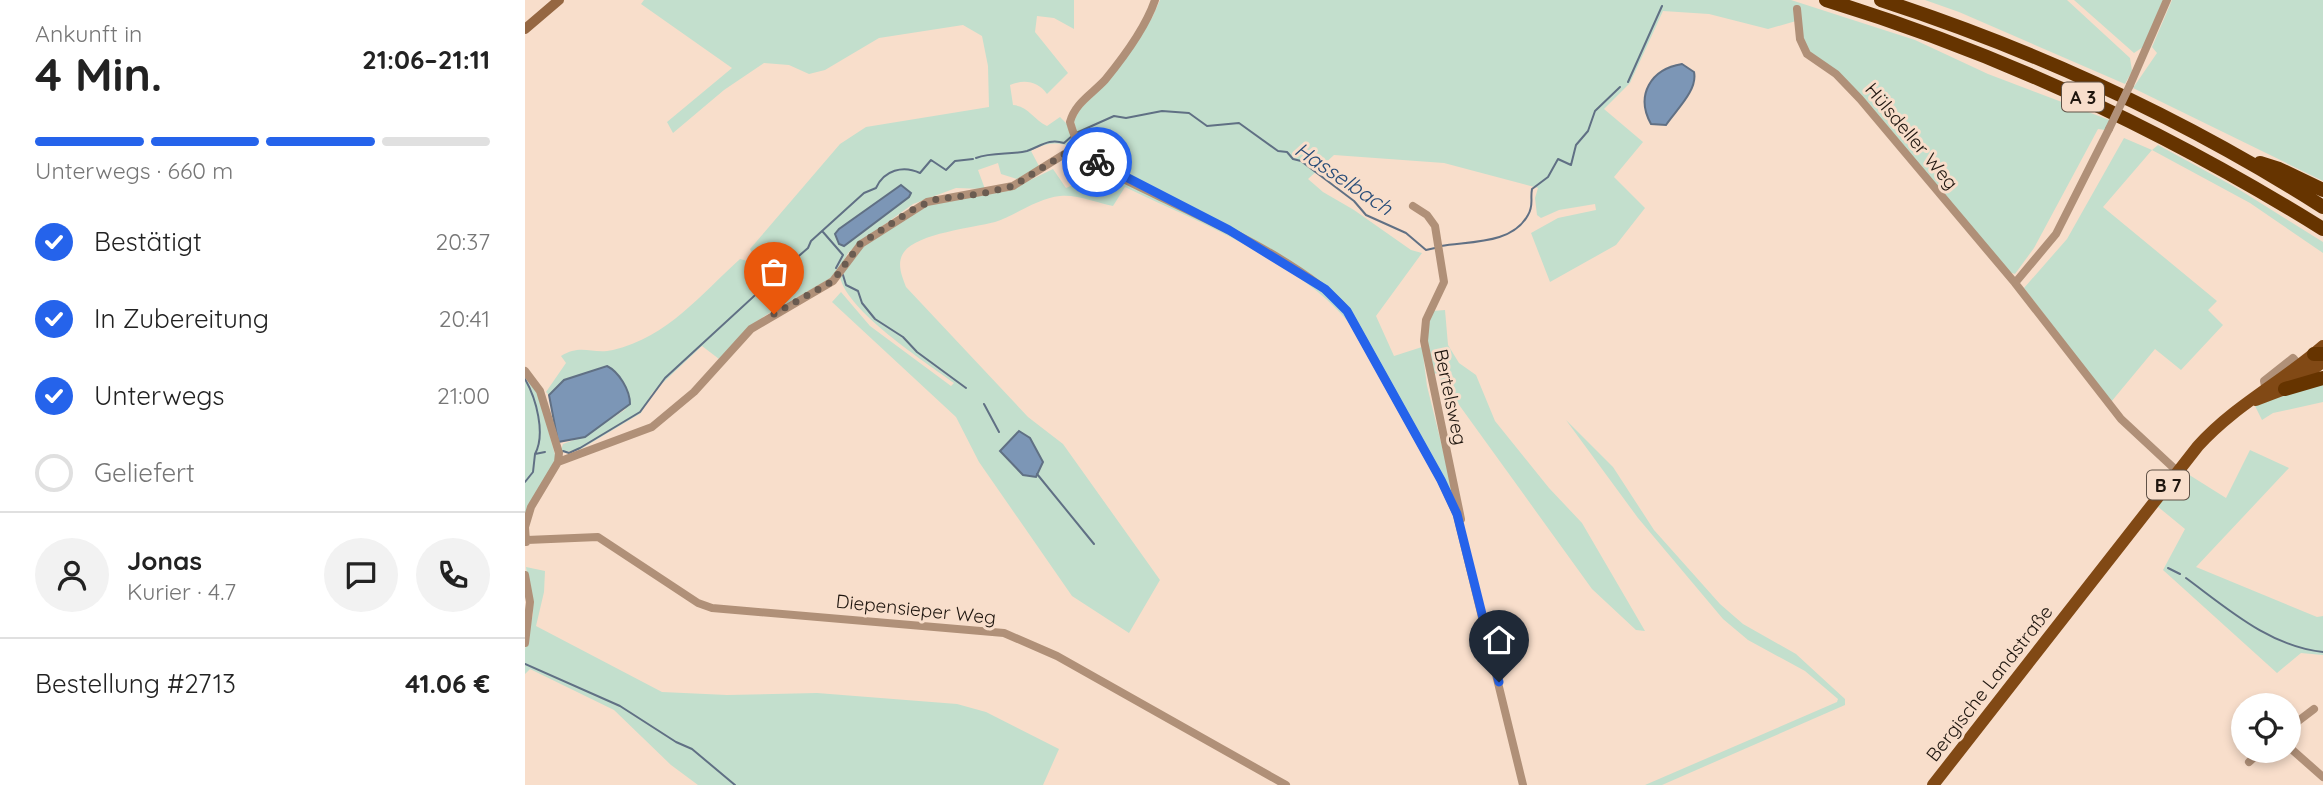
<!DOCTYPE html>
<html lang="de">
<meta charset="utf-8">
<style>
body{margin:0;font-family:Quicksand,sans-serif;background:#f2f2f2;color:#222;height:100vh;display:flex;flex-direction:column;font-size:26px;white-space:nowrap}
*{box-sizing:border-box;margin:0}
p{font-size:23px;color:#767676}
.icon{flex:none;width:38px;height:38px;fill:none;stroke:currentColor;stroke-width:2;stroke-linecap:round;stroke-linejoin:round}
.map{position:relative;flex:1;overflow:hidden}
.side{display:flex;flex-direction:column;background:#fff;width:525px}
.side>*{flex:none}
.controls{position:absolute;left:1706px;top:693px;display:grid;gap:14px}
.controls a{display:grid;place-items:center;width:70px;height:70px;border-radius:50%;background:#fff;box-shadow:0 4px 10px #0003;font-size:35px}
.pin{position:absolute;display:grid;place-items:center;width:60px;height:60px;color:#fff;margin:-72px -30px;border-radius:50% 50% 50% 0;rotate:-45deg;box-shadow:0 0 7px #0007}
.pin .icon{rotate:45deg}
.courier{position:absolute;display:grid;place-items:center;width:70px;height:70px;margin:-35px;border:5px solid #2563eb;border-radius:50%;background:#fff;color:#222;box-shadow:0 2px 9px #0007}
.head em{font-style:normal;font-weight:700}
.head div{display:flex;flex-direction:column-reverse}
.head{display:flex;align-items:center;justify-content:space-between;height:119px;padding:0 35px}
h1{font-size:46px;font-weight:700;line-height:52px}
.bar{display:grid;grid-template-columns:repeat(4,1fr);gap:10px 7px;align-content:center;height:84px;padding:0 35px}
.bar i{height:9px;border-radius:5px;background:#e0e0e0}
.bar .active{background:#2563eb}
.bar p{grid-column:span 4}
.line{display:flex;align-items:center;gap:18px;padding:0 35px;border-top:2px solid #e0e0e0}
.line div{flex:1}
.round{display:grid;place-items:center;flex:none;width:74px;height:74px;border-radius:37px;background:#f2f2f2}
ol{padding:0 35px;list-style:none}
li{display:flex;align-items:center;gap:21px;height:77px}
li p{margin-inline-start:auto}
li .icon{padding:7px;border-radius:50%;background:#2563eb;color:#fff;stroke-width:4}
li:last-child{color:#767676}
li i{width:38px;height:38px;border:4px solid #e0e0e0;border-radius:50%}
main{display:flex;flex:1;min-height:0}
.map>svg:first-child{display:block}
.green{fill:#c3dfcd;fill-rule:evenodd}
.water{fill:#7c96b6;stroke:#607084;stroke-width:2}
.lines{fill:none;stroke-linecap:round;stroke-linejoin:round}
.stream{stroke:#607084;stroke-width:2}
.minor{stroke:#b09078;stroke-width:8}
.secondary{stroke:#956742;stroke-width:10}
.primary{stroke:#814915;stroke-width:12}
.motorway{stroke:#663400;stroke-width:14}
.minor-bridge{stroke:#b09078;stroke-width:8}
.done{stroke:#6b5c51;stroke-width:7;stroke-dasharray:0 12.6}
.route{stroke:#2563eb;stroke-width:9}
.labels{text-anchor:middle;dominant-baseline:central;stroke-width:6;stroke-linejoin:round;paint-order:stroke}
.shield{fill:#f8decb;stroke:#605247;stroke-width:2}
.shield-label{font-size:18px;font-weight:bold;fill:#1f160f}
.street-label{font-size:19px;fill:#1f160f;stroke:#f8decb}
.water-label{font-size:21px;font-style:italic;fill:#274c78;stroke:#f8decb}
</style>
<main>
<section class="side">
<div class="head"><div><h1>4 Min.</h1><p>Ankunft in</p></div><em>21:06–21:11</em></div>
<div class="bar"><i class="active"></i><i class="active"></i><i class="active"></i><i></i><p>Unterwegs · 660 m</p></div>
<ol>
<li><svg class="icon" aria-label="check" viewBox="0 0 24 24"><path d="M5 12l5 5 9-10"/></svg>Bestätigt<p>20:37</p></li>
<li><svg class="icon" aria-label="check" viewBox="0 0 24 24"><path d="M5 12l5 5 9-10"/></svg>In Zubereitung<p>20:41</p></li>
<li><svg class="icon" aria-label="check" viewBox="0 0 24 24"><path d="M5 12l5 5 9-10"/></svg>Unterwegs<p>21:00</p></li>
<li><i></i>Geliefert</li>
</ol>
<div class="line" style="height:126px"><a class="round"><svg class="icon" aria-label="person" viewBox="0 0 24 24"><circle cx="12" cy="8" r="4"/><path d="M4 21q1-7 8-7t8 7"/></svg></a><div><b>Jonas</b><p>Kurier · 4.7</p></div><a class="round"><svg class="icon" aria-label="chat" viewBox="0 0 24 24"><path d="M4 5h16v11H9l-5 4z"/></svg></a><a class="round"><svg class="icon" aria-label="phone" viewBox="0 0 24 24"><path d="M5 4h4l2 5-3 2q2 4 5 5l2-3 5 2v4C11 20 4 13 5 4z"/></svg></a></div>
<div class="line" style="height:91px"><div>Bestellung #2713</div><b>41.06 €</b></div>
</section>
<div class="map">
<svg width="1798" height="785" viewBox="0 0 1798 785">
<rect width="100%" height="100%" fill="#f8decb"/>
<path class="green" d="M119 0H549V29L529 18 512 16 510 32 543 73 522 94C513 81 499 79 485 85L488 105C503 106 508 119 522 126L535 117 542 124 550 149C534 141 521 142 506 151L515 168 492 179 476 174 473 163 453 170 460 189 431 188 388 204 335 242 323 253 311 275 254 308 225 249 315 144 341 127 464 107 463 66 457 36 438 25 354 38 300 70 284 74 264 65 239 63 199 90 148 133 142 122 207 68 116 4ZM375 185 386 193 384 197 319 246 314 244 310 234 314 229Z
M635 0H1266L1390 40 1463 74 1587 121 1580 130 1573 129 1509 248 1490 274 1484 272 1337 96 1283 50 1279 43 1274 10 1271 21 1243 29 1184 14 1138 11 1105 83 1079 109 1118 142 1089 177 1120 208 1091 245 1025 282 1006 233 1033 218 1071 210 1070 204 1034 210 1016 218 1012 215 1010 198 1013 188 919 163 809 155 783 179 798 192 829 210 886 250 897 253 851 316 869 356 897 347 902 386 933 511 814 301 709 230 583 168 553 139 549 121 555 109 585 79 627 18Z
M1400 0H1542L1605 58 1607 71 1600 84 1434 12Z
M1549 0H1638L1618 47 1609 53Z
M1647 0H1798V181L1608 88 1632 53 1627 47Z
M1599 138 1627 150 1633 145 1710 187 1798 242V253L1725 203 1627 150 1578 207 1692 301 1683 310 1698 325 1656 370 1630 349 1586 402 1499 288 1542 239Z
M565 159C625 190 803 272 828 328 778 262 674 223 600 187L588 206C572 203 552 194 535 196 513 198 491 215 470 222 448 228 393 233 379 252 371 263 377 276 381 287L503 417 538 444 635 580 604 633 547 596 454 462 431 417 307 302 316 292 345 326 426 386 429 383C400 362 322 311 315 277L337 247 389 211 412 201 487 189 528 169 541 188 573 174 564 163Z
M215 259C235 262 242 294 249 310L229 323 194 359 177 346 127 393 116 413 56 449 35 453 38 444 60 436 101 409 39 380 24 395 21 392 41 363 36 356C57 343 67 355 88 350 143 337 176 294 215 259Z
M920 310 923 345 934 363 951 375 970 421 1024 488 1057 523 1120 631 1111 630 1067 589 911 373 907 377 902 332 907 311Z
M0 374 12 390 32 462 0 521Z
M1798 380V402L1748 413 1737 420 1730 406Z
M1041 420 1088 467 1129 530 1195 604 1218 624 1271 654 1320 699V705L1137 785H1120L1312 702 1313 699 1280 671 1223 640 1198 619 1113 518Z
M1725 450 1764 468 1671 567 1792 617 1798 616V655L1776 653 1752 673 1638 570 1660 529 1632 506 1658 471 1701 498Z
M1 567 20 571 19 592 11 626 137 692 202 695 292 693 432 704 461 712 534 749 518 785H173L146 765 89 710 5 669 0 674V649L8 614Z"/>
<path class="water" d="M1157 64 1169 72C1173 90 1151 110 1141 125L1126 124C1110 95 1126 69 1157 64Z
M376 185 386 193 384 197 319 246 314 244 310 234 314 229Z
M82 366C94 372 105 390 105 404L60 437 33 442 24 395 39 380Z
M494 431 505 438 518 462 511 477 498 475 475 451Z"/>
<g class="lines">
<path class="stream" d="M1103 82 1137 6
M551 133 589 116 601 118 637 111 664 113 682 126 714 123 753 151 762 152 768 159 776 161 829 201 841 215 881 233 901 250 910 248
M451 158C467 152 486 155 502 151 516 146 524 138 539 143L547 136
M298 232 318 255 311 268
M916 246C943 241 987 245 1003 215 1009 205 1005 199 1007 189L1023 177 1033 159 1046 165 1051 145 1063 131 1070 111 1095 87
M318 275 321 285 333 291 337 303 350 319 378 337 392 352 441 388
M244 282 283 248 286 241 339 193 351 188C359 170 378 165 395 173L406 160 421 170 430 161 448 159
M0 379C11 398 21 434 10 454
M459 404 474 432
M38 451 44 453 55 448 115 412 140 378 239 287
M512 474 569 544
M0 482 8 472 10 454 20 452
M1643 568 1655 574
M1661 578C1703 609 1744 646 1798 652
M0 664 95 706 151 742 167 749 210 785"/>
<path class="minor" d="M630 0C621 27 598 58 580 80 567 94 550 103 545 122 547 129 550 140 555 146 572 170 606 182 631 195 687 222 783 265 822 311L916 480 932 515 998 785
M1272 9 1275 39 1282 54 1311 74 1335 99 1490 283 1596 419 1653 472
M1605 85 1642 0
M888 206 902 215 910 226 919 282 901 320 899 341 936 519
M1490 283 1531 234 1584 129
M0 371 15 391 34 453 33 462
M1741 391 1739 381 1768 358 1775 366
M2 540 73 537 173 603 187 608 479 633 532 656 761 785
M1 542 0 527 6 507 33 462 127 427 169 392 226 329 308 281 336 244 402 202 488 186 554 145
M0 575 5 602 0 643
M1764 728 1789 709
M1764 747 1798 777
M1724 762 1736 751"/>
<path class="secondary" d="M0 29 34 0"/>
<path class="primary" d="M1731 400 1760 389 1798 362
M1408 785 1673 446C1710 405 1757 382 1798 346"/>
<path class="motorway" d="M1301 0C1478 54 1642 132 1798 229
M1356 0C1510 50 1661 120 1798 207
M1735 163 1754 169 1798 190
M1789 354H1798
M1760 389 1798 378"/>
<path class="minor-bridge" d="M1584 129 1605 85"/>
</g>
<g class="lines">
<path class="done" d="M249 314 308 281 335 244 392 207 412 199 455 194 488 186 554 145 572 162"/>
<path class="route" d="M572 162 704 230 800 289 822 311 916 480 932 514 974 682"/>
</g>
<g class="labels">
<g class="shield">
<rect x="1537" y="82.5" width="42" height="29" rx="5"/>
<rect x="1622" y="470.5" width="42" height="29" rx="5"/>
</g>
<g class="shield-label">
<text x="1558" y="97">A 3</text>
<text x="1643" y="485">B 7</text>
</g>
<g class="street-label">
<text transform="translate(1387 136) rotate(50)">Hülsdeller Weg</text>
<text transform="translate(926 397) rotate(78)">Bertelsweg</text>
<text transform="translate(391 609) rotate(6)">Diepensieper Weg</text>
<text transform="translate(1464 683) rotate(-52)">Bergische Landstraße</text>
</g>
<g class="water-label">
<text transform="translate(819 178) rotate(34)">Hasselbach</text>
</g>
</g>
</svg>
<div class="controls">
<a><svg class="icon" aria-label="locate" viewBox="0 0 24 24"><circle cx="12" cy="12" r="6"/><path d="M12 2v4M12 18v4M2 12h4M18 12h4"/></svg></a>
</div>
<div class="pin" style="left:249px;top:314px;background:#ea580c"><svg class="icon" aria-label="bag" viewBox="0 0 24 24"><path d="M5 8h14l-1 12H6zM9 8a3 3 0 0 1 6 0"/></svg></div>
<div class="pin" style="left:974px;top:682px;background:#1f2937"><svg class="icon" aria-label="home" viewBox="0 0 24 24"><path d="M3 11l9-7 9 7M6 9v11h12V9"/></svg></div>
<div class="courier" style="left:572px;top:162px"><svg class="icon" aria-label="bike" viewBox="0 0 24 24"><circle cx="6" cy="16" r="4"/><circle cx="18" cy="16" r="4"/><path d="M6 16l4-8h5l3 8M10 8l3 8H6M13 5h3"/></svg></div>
</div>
</main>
